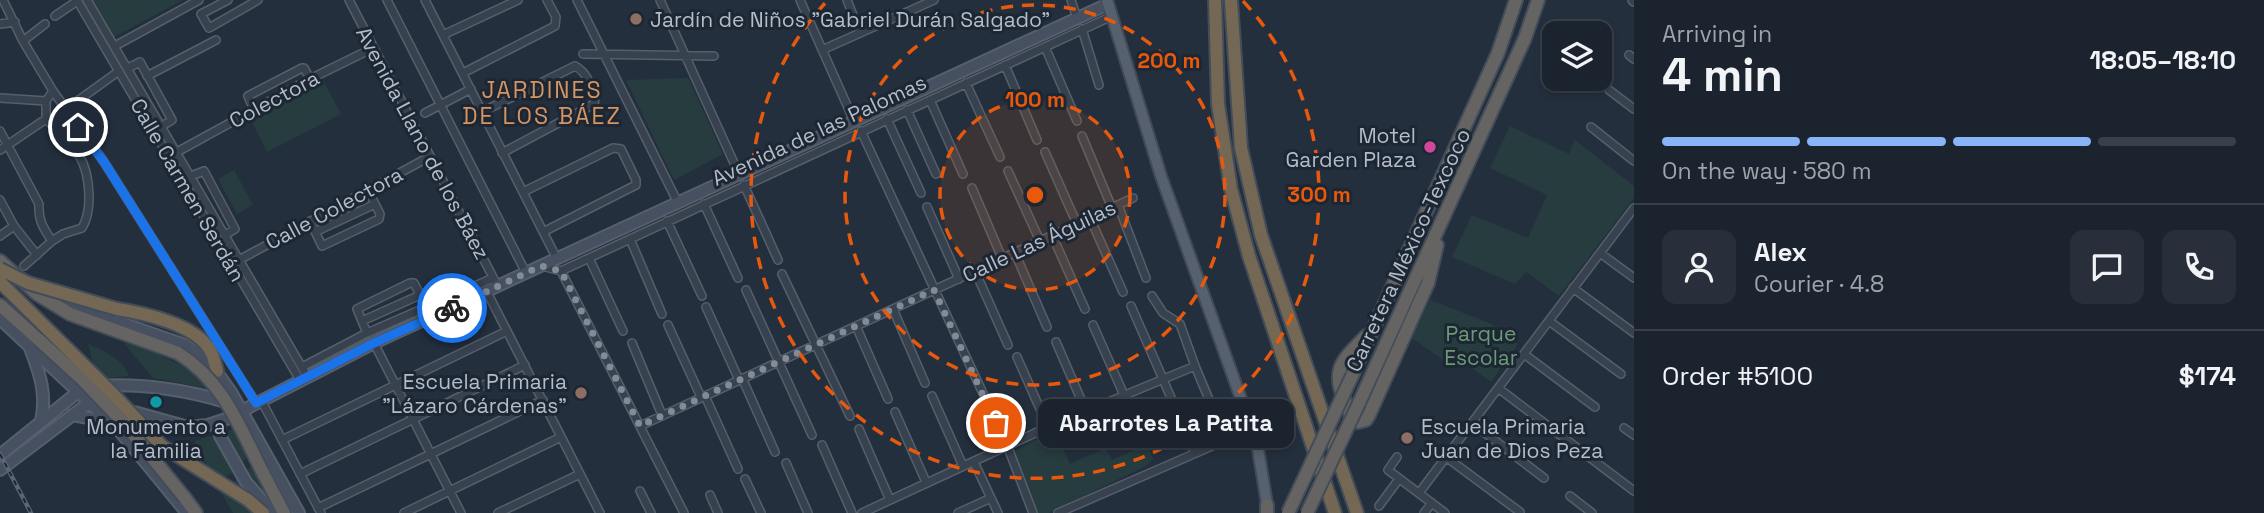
<!DOCTYPE html>
<meta charset="utf-8">
<style>
body{margin:0;font-family:"Space Grotesk",sans-serif;background:#282f3a;color:#f1f3f6;height:100vh;display:flex;flex-direction:column;font-size:26px;white-space:nowrap}
*{box-sizing:border-box;margin:0}
p{font-size:23px;color:#a0a4aa}
.icon{flex:none;width:38px;height:38px;fill:none;stroke:currentColor;stroke-width:2;stroke-linecap:round;stroke-linejoin:round}
.map{position:relative;flex:1;overflow:hidden}
.side{display:flex;flex-direction:column;background:#1b232e;width:630px}
.side>*{flex:none}
.tools{position:absolute;left:1542px;top:21px;display:grid;gap:14px}
.tools a{display:grid;place-items:center;width:70px;height:70px;border-radius:14px;background:#1b232e;box-shadow:0 4px 10px #0003,0 0 0 2px #39404a;font-size:35px}
.pin{position:absolute;display:grid;place-items:center;width:60px;height:60px;color:#fff;margin:-30px;border:4px solid #fff;border-radius:50%;box-shadow:0 2px 7px #0007}
.courier{position:absolute;display:grid;place-items:center;width:70px;height:70px;margin:-35px;border:5px solid #1a73e8;border-radius:50%;background:#fff;color:#222;box-shadow:0 2px 9px #0007}
.bubble{position:absolute;height:49px;border-radius:14px;background:#1b232e;box-shadow:0 4px 10px #0003,0 0 0 2px #39404a;font-size:23px;font-weight:800;line-height:49px;text-align:center}
.summary em{font-style:normal;font-weight:800}
.summary div{display:flex;flex-direction:column-reverse}
.summary{display:flex;align-items:center;justify-content:space-between;height:119px;padding:0 28px}
h1{font-size:46px;font-weight:800;line-height:52px}
.bar{display:grid;grid-template-columns:repeat(4,1fr);gap:10px 7px;align-content:center;height:84px;padding:0 28px}
.bar i{height:9px;border-radius:5px;background:#39404a}
.bar .current{background:#8ab4f8}
.bar p{grid-column:span 4}
.line{display:flex;align-items:center;gap:18px;padding:0 28px;border-top:2px solid #39404a}
.line div{flex:1}
.round{display:grid;place-items:center;flex:none;width:74px;height:74px;border-radius:14px;background:#282f3a}
main{display:flex;flex:1;min-height:0}
.map>svg:first-child{display:block}
.green{fill:#263c3f}
.lines{fill:none;stroke-linecap:round;stroke-linejoin:round}
.minor-casing{stroke:#565f6c;stroke-width:10}
.tertiary-casing{stroke:#565f6c;stroke-width:12}
.secondary-casing{stroke:#565f6c;stroke-width:14}
.primary-casing{stroke:#414a57;stroke-width:14}
.trunk-casing{stroke:#434c59;stroke-width:16}
.motorway-casing{stroke:#434c59;stroke-width:16}
.minor{stroke:#38414e;stroke-width:7}
.tertiary{stroke:#38414e;stroke-width:9}
.secondary{stroke:#465061;stroke-width:10}
.primary{stroke:#56606e;stroke-width:10}
.trunk{stroke:#656462;stroke-width:12}
.motorway{stroke:#746855;stroke-width:12}
.rail-casing{stroke:#5a6575;stroke-width:4.5}
.rail{stroke:#1d2633;stroke-width:2;stroke-dasharray:5;stroke-linecap:butt}
.trunk-bridge-casing{stroke:#434c59;stroke-width:16;stroke-linecap:butt}
.motorway-bridge-casing{stroke:#434c59;stroke-width:16;stroke-linecap:butt}
.trunk-bridge{stroke:#656462;stroke-width:12}
.motorway-bridge{stroke:#746855;stroke-width:12}
.done{stroke:#828b98;stroke-width:7;stroke-dasharray:0 12.6}
.route{stroke:#1a73e8;stroke-width:9}
.ring{fill:none;stroke:#e8590c;stroke-width:3.5;stroke-dasharray:12 9}
.education-dot{fill:#8d6e63;stroke:#1d2633;stroke-width:2.5}
.hotel-dot{fill:#d1479c;stroke:#1d2633;stroke-width:2.5}
.culture-dot{fill:#0f9aa8;stroke:#1d2633;stroke-width:2.5}
.labels{text-anchor:middle;dominant-baseline:central;stroke-width:6;stroke-linejoin:round;paint-order:stroke}
.poi-label{font-size:21px;fill:#b4bcc9;stroke:#1d2633;text-anchor:start}
.street-label{font-size:21px;fill:#b4bcc9;stroke:#1d2633}
.park-label{font-size:21px;fill:#6b9a76;stroke:#1d2633}
.neighbourhood-label{font-size:23px;letter-spacing:2px;fill:#d59563;stroke:#1d2633}
.centre{fill:#e8590c;stroke:#1d2633;stroke-width:3.5}
.ring-label{font-size:21px;text-anchor:middle;font-weight:bold;fill:#e8590c;stroke:#1d2633;stroke-width:6;stroke-linejoin:round;paint-order:stroke}
</style>
<main>
<div class="map">
<svg width="1634" height="513" viewBox="0 0 1634 513">
<rect width="100%" height="100%" fill="#242f3e"/>
<path class="green" d="M92 0H183L114 37Z
M688 78 723 154 674 180 626 80Z
M323 80 341 114 267 152 250 118Z
M1510 126 1569 154 1575 140 1634 186V198L1559 296 1526 272 1515 284 1452 257 1472 215 1528 238 1547 195 1490 168Z
M234 170 253 205 237 214 218 179Z
M1430 300 1492 324 1518 344 1491 382 1450 352 1443 360 1412 338Z
M123 342C161 355 181 360 210 389L153 378Z
M88 344C104 351 122 358 129 376L97 379Z
M234 429 247 457 235 471 216 482 194 441Z
M1055 431 1070 464 1105 448 1112 460 1147 444 1153 459 1146 466 1049 513H1036L1010 453Z
M252 466 278 513H233L219 489 230 485Z"/>
<g class="lines">
<g class="minor-casing">
<path id="minor" d="M3 0 23 41 53 91 104 162 256 403
M77 0 300 380
M87 0 307 376
M228 0 201 14 209 28 258 0
M349 0 498 287
M387 0 526 273
M425 0 557 259
M577 0 678 203
M660 0 739 174
M800 0 854 121
M847 0 860 33
M1071 0 1077 18
M55 16 77 1
M0 24 15 22
M1082 29 1099 85
M443 35 518 0
M23 41 45 24
M115 46 199 0
M1045 47 1077 121
M822 50 934 0
M583 54 714 56
M1629 55 1634 59
M1005 65 1037 140
M128 68 140 62 172 120 162 126
M463 73 555 26 556 17 547 0
M147 76 216 40
M966 83 1000 157
M1609 90 1634 109
M0 98 46 101 53 91
M930 100 963 174
M65 110 119 71
M254 110 248 96 302 68H304L310 79
M907 110 936 174
M482 112 575 66C586 71 597 93 594 104L502 153
M425 113 471 89
M887 119 921 193
M1591 127 1634 161
M0 131 39 204C38 220 43 228 52 241
M861 131 1007 445 1033 513
M1082 136 1112 208
M0 150 46 119V101
M177 152 310 79 373 48
M1045 152 1077 224
M1008 171 1040 241
M191 176 204 171 235 229 225 235
M744 185 778 260
M972 188 1002 258
M523 192 613 148 621 149 636 180V185L543 232
M0 200 14 226 37 255
M704 204 738 278
M1118 205 1146 278
M927 207 959 279
M1090 218 1123 292
M310 221 322 246 379 219 380 214 368 190
M667 221 702 296
M315 232 375 204
M1052 235 1085 309
M0 236 14 226
M630 239 662 314
M1015 253 1047 327
M1600 253 1634 278
M589 258 623 331
M239 260 429 157
M24 266 52 241 63 234 82 228C93 210 90 175 80 157 72 143 57 130 46 119
M542 266 561 271 1112 16
M561 271 684 513
M975 271 1008 345
M782 274 850 416
M1573 288 1634 333
M746 290 812 435
M487 292 600 513
M1131 306 1163 379
M706 307 739 380
M893 309 925 383
M362 321 420 295
M1549 321 1621 374
M668 325 701 397
M1093 325 1124 395
M856 326 888 399
M367 333 357 309 410 283H414L426 307
M1056 342 1086 411
M374 343 461 513
M632 343 662 415
M1524 354 1595 407
M1017 357 1048 427
M302 367 367 333 493 278
M742 378 775 452
M1165 384 1195 453
M1498 388 1634 491
M705 396 738 469
M932 396 963 466
M261 400 321 513
M895 412 926 482
M1472 423 1544 478
M640 426 1133 198
M1624 428 1634 435
M859 429 890 500
M282 440 507 331
M822 445 852 513
M1397 457 1388 470 1445 513
M1446 457 1520 512
M974 462 998 513
M786 463 808 513
M300 474 525 365
M745 479 761 513
M640 491 651 513
M1419 493 1634 208
M710 495 718 513
M1570 496 1592 513
M1379 506 1399 479
M318 508 543 400
M404 513 561 437
M498 513 580 474
M862 513 1048 427 1195 366
M958 513 991 498
M1058 513 1226 440 1195 366 1180 324 1163 313 1152 296
M1424 513 1432 503"/>
</g>
<g class="tertiary-casing">
<path id="tertiary" d="M1633 0 1634 1"/>
</g>
<g class="secondary-casing">
<path id="secondary" d="M47 291 79 308 185 345 209 361 231 392 299 513
M0 319 118 429 187 513
M30 348C40 374 47 394 41 421
M99 386C139 383 190 390 228 403
M127 410 188 427 208 425 226 419 374 343 1108 4
M72 415 111 422
M220 421V436L246 482 273 513
M0 455 78 392 83 390
M0 470 86 405 111 406"/>
</g>
<g class="primary-casing">
<path id="primary" d="M1107 0 1161 176 1257 443 1268 510"/>
</g>
<g class="trunk-casing">
<path id="trunk" d="M0 261 37 294 70 314 178 353
M0 305 38 339
M1366 336C1342 361 1330 369 1346 404 1349 411 1351 418 1358 422L1366 420 1369 415 1428 283 1437 245
M1352 376 1498 53 1516 0
M1359 403 1525 38 1538 0
M263 473 284 513
M185 498 196 513
M1267 505V513"/>
</g>
<g class="motorway-casing">
<path id="motorway" d="M1215 0 1218 104 1231 189 1249 256 1335 513
M1231 0 1241 148 1261 235 1357 513
M117 309C144 313 196 325 210 350 214 356 215 364 217 371"/>
</g>
<use href="#minor" class="minor"/>
<use href="#tertiary" class="tertiary"/>
<use href="#secondary" class="secondary"/>
<use href="#primary" class="primary"/>
<use href="#trunk" class="trunk"/>
<use href="#motorway" class="motorway"/>
<g class="rail-casing">
<path id="rail" d="M0 454 31 513"/>
</g>
<use href="#rail" class="rail"/>
<g class="trunk-bridge-casing">
<path id="trunk-bridge" d="M38 339 83 380 124 423 185 498
M178 353C224 382 239 426 263 473
M1288 513 1352 376
M1307 513 1359 403"/>
</g>
<g class="motorway-bridge-casing">
<path id="motorway-bridge" d="M0 269 28 283 117 309
M0 282 113 394 162 446 248 500 263 513"/>
</g>
<use href="#trunk-bridge" class="trunk-bridge"/>
<use href="#motorway-bridge" class="motorway-bridge"/>
</g>
<g class="lines">
<path class="done" d="M452 308 541 266 561 271 640 426 934 290 996 423"/>
<path class="route" d="M78 127 104 162 256 403 374 343 452 308"/>
</g>
<circle cx="1035" cy="195" r="95" fill="#e8590c" fill-opacity=".12"/>
<g class="ring">
<circle cx="1035" cy="195" r="95"/>
<circle cx="1035" cy="195" r="190"/>
<path d="M1243 1A284 284 0 1 1 827 1"/>
</g>
<g class="education-dot">
<circle cx="636" cy="19" r="7"/>
<circle cx="581" cy="393" r="7"/>
<circle cx="1407" cy="438" r="7"/>
</g>
<circle class="hotel-dot" cx="1430" cy="147" r="7"/>
<circle class="culture-dot" cx="156" cy="402" r="7"/>
<g class="labels">
<g class="poi-label">
<text x="650" y="19">Jardín de Niños "Gabriel Durán Salgado"</text>
<text x="1416" y="135" text-anchor="end">Motel<tspan x="1416" dy="24">Garden Plaza</tspan></text>
<text x="567" y="381" text-anchor="end">Escuela Primaria<tspan x="567" dy="24">"Lázaro Cárdenas"</tspan></text>
<text x="156" y="426" text-anchor="middle">Monumento a<tspan x="156" dy="24">la Familia</tspan></text>
<text x="1421" y="426">Escuela Primaria<tspan x="1421" dy="24">Juan de Dios Peza</tspan></text>
</g>
<g class="street-label">
<text transform="translate(274 99) rotate(-28)">Colectora</text>
<text transform="translate(819 130) rotate(-25)">Avenida de las Palomas</text>
<text transform="translate(423 143) rotate(62)">Avenida Llano de los Báez</text>
<text transform="translate(188 190) rotate(60)">Calle Carmen Serdán</text>
<text transform="translate(334 208) rotate(-28)">Calle Colectora</text>
<text transform="translate(1039 241) rotate(-25)">Calle Las Águilas</text>
<text transform="translate(1408 250) rotate(-65)">Carretera México-Texcoco</text>
</g>
<g class="park-label">
<text x="1481" y="333">Parque<tspan x="1481" dy="24">Escolar</tspan></text>
</g>
<g class="neighbourhood-label">
<text x="542" y="90">JARDINES<tspan x="542" dy="26">DE LOS BÁEZ</tspan></text>
</g>
</g>
<circle cx="1035" cy="195" r="10" class="centre"/>
<g class="ring-label">
<text x="1169" y="68">200 m</text>
<text x="1035" y="107">100 m</text>
<text x="1319" y="202">300 m</text>
</g>
</svg>
<div class="tools">
<a><svg class="icon" aria-label="layers" viewBox="0 0 24 24"><path d="M12 4l9 5-9 5-9-5zM3 14l9 5 9-5"/></svg></a>
</div>
<div class="pin" style="left:996px;top:423px;background:#ea580c"><svg class="icon" aria-label="bag" viewBox="0 0 24 24"><path d="M5 8h14l-1 12H6zM9 8a3 3 0 0 1 6 0"/></svg></div>
<div class="pin" style="left:78px;top:127px;background:#1f2937"><svg class="icon" aria-label="home" viewBox="0 0 24 24"><path d="M3 11l9-7 9 7M6 9v11h12V9"/></svg></div>
<div class="courier" style="left:452px;top:308px"><svg class="icon" aria-label="bike" viewBox="0 0 24 24"><circle cx="6" cy="16" r="4"/><circle cx="18" cy="16" r="4"/><path d="M6 16l4-8h5l3 8M10 8l3 8H6M13 5h3"/></svg></div>
<div class="bubble" style="left:1038px;top:399px;width:256px">Abarrotes La Patita</div>
</div>
<section class="side">
<div class="summary"><div><h1>4 min</h1><p>Arriving in</p></div><em>18:05–18:10</em></div>
<div class="bar"><i class="current"></i><i class="current"></i><i class="current"></i><i></i><p>On the way · 580 m</p></div>
<div class="line" style="height:126px"><a class="round"><svg class="icon" aria-label="person" viewBox="0 0 24 24"><circle cx="12" cy="8" r="4"/><path d="M4 21q1-7 8-7t8 7"/></svg></a><div><b>Alex</b><p>Courier · 4.8</p></div><a class="round"><svg class="icon" aria-label="chat" viewBox="0 0 24 24"><path d="M4 5h16v11H9l-5 4z"/></svg></a><a class="round"><svg class="icon" aria-label="phone" viewBox="0 0 24 24"><path d="M5 4h4l2 5-3 2q2 4 5 5l2-3 5 2v4C11 20 4 13 5 4z"/></svg></a></div>
<div class="line" style="height:91px"><div>Order #5100</div><b>$174</b></div>
</section>
</main>
